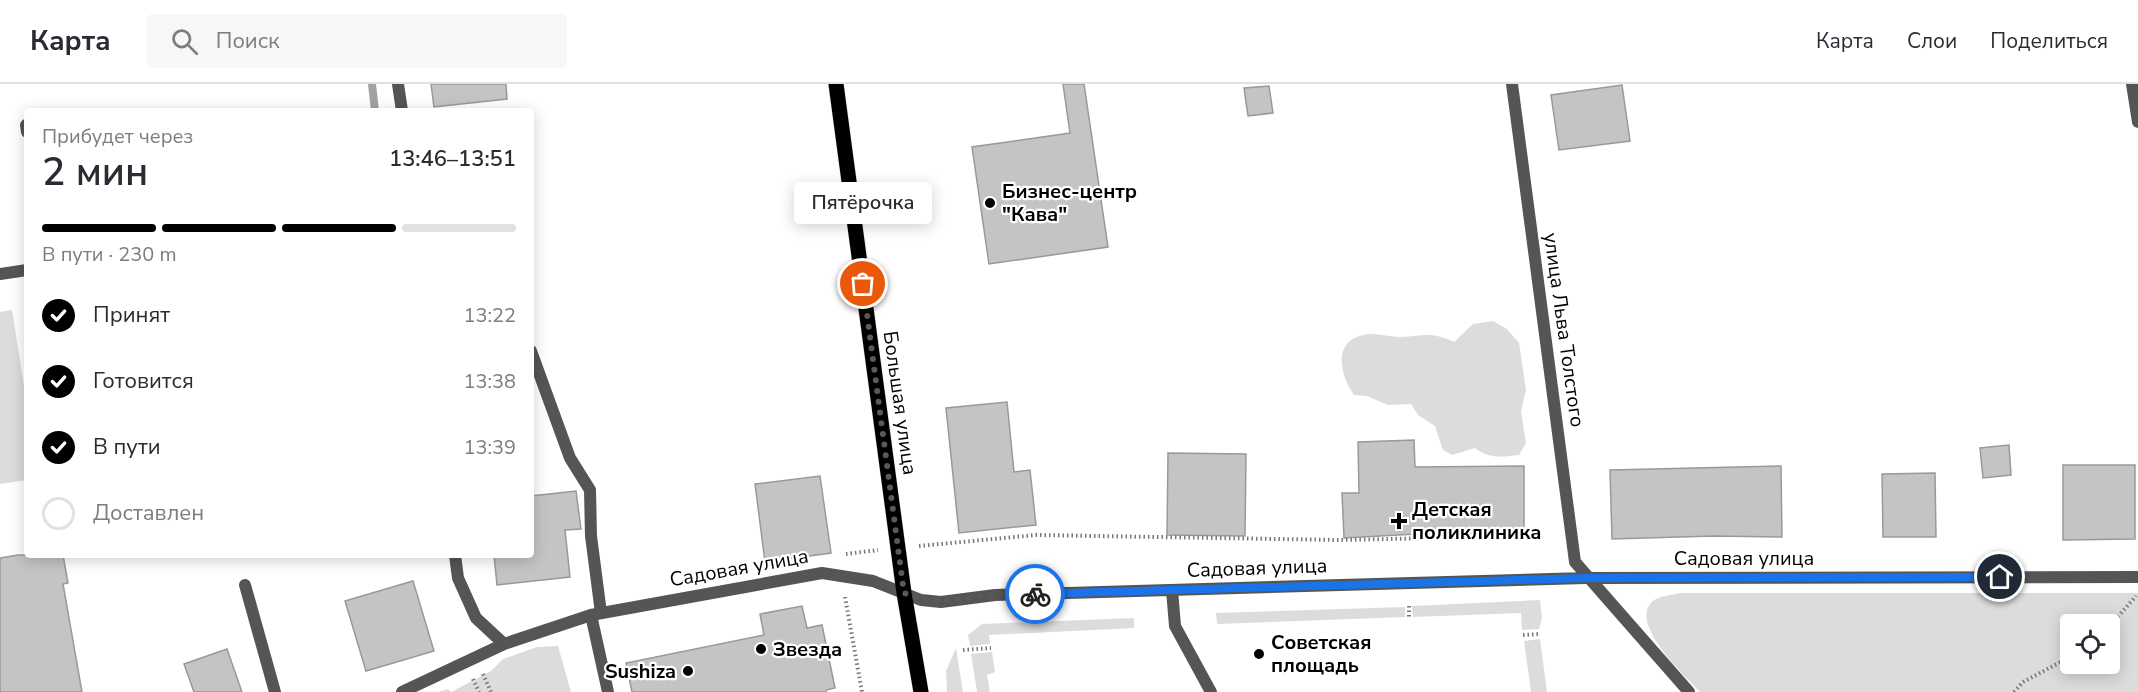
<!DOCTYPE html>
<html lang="ru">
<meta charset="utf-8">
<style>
body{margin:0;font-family:"Nunito Sans",sans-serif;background:#f7f7f7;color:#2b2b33;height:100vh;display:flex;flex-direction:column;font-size:22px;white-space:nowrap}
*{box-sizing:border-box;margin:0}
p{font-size:20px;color:#7c7c81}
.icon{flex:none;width:33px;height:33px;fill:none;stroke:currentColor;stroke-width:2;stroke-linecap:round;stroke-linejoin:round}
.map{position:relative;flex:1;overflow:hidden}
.sheet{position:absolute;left:24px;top:24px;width:510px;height:450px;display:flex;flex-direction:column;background:#fff;border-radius:6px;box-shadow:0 3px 15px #0003}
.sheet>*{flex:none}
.tools{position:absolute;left:2060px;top:530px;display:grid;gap:12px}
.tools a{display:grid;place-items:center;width:60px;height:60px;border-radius:6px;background:#fff;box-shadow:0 3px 15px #0003;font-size:30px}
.pin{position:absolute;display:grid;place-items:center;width:51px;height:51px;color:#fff;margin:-26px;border:3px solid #fff;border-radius:50%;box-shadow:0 2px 6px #0007}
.courier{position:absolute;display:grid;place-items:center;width:60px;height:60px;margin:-30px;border:4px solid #1a73e8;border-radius:50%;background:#fff;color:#222;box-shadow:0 2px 8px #0007}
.bubble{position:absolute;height:42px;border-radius:6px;background:#fff;box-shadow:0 3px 15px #0003;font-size:20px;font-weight:600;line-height:42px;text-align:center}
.headline em{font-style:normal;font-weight:600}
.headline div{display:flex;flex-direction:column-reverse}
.headline{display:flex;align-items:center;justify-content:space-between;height:102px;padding:0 18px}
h1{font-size:39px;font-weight:600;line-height:45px}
.bar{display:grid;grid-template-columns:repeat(4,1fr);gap:9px 6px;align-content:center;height:72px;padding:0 18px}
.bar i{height:8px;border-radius:4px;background:#e1e1e2}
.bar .on{background:#000}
.bar p{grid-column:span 4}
ol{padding:0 18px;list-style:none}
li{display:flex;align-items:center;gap:18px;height:66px}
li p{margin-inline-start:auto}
li .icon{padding:6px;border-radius:50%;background:#000;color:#fff;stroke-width:4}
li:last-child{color:#7c7c81}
li i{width:33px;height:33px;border:3px solid #e1e1e2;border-radius:50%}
header{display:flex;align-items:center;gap:36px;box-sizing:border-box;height:84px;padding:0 30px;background:#fff;border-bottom:2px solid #e1e1e2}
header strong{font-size:28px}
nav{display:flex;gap:33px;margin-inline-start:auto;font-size:21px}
.search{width:420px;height:54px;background:#f7f7f7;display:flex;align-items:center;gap:15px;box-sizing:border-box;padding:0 21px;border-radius:6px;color:#7c7c81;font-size:22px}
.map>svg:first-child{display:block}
.green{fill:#dcdcdc;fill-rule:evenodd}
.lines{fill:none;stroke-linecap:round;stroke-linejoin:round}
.stream{stroke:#a3a3a3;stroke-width:8}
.building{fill:#c4c4c4;stroke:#999;stroke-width:1.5}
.primary-casing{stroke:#dbdbdb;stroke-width:16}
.path{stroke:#777;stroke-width:4;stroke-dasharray:1.5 3;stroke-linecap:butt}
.service{stroke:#555;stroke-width:12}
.minor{stroke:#555;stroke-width:12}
.primary{stroke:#000;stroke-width:15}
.done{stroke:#595959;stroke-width:6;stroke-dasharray:0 10.8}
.route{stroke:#1a73e8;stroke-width:8}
.poi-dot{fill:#000;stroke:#fff;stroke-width:2}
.labels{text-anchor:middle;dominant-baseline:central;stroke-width:4.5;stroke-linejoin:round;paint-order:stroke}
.poi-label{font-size:20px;font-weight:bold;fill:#000;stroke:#fff;text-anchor:start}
.street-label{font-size:20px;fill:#000;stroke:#fff}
</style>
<header>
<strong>Карта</strong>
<div class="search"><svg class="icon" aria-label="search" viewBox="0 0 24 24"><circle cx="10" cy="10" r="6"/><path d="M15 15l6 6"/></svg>Поиск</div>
<nav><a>Карта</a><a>Слои</a><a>Поделиться</a></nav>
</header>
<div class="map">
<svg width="2138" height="608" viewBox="0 0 2138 608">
<rect width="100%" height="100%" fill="#fff"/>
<path class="green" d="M12 226 27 321V396L0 400V228Z
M1493 237 1507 245 1519 259 1526 306 1521 327 1526 359 1519 371C1502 373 1489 375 1475 364L1452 371 1443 366 1435 342 1418 331 1411 320 1388 321 1367 312 1354 311C1341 292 1331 259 1363 251 1374 248 1388 253 1400 253 1425 252 1430 247 1454 258L1473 240Z
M1680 509H2138V608H1700C1685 592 1627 539 1653 517 1659 512 1672 511 1680 509ZM2070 540H2109V579H2070Z
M1540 516 1542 535 1539 545 1522 546 1521 529 1413 533 1412 522Z
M1405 523V533L1217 540 1216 529Z
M1134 534V544L989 551 990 560 970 562 968 551 982 540Z
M1540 555 1547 608H1531L1524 557Z
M558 562 571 608H438L448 605 451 608 491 587 503 575 537 563Z
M956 564 963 608H947L946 587Z
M992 568 995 588 987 591 990 608H977L971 570Z"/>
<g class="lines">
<path class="stream" d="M372 0 375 27"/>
</g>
<path class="building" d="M431 0H506L507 15 434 23Z
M1063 0H1084L1108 163 989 180 972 63 1070 49Z
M1622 1 1630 57 1559 66 1551 11Z
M1269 2 1273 29 1248 32 1244 4Z
M1007 318 1014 388 1030 386 1036 441 959 449 946 324Z
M1414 356 1415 383 1524 382V450H1417L1344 454 1342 409H1359L1358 358Z
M2009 361 2011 391 1983 394 1980 364Z
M1168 369 1246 370 1245 452 1167 451Z
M2063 381H2135V455L2063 456Z
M1781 382 1782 453 1714 452 1612 455 1610 386Z
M1935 389 1936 453H1883L1882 390Z
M820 392 831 469 765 478 755 400Z
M576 407 581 445 565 446 570 493 497 501 494 471H531V412Z
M18 471H63L68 499 63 500 82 608H0V474Z
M413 497 434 567 366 587 345 517Z
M802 522 807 544 822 541 835 604 826 606V608H632L626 579 764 551 760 530Z
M227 565 242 608H194L184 580Z"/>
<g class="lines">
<g class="primary-casing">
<path id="primary" d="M836 0 904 509 921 608"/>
</g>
<path class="path" d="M919 462 1036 451 1339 456 1438 454
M846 470 878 466
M845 513 862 608
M1409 522V533
M2109 543 2136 512
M1523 551 1540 550
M963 566 991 564
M483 590 491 608
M473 595 479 608
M2014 608 2023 598 2070 573"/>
<path class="service" d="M26 41 27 48
M0 190 27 186
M531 267 570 374 590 406 591 452 601 529
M245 501 275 608
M591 531 608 608"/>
<path class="minor" d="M398 0 402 27
M1512 0 1575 478 1689 608
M2132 0 2138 38
M455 471 458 494 476 534 504 560
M1172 506 1175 542 1211 608
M402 608 504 560 591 531 822 489 873 497 921 516 941 518 995 511 1586 494 2138 493"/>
<use href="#primary" class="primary"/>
</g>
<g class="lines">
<path class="done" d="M863 200 904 509C934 522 961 515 992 511 1006 510 1021 510 1035 510"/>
<path class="route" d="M1035 510 1586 494 2000 493"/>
</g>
<g class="poi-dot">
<circle cx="990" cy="119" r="6"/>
<path d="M1396 428h6v6h6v6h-6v6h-6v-6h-6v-6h6z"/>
<circle cx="761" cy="565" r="6"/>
<circle cx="1259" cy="570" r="6"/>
<circle cx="688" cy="587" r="6"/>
</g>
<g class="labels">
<g class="poi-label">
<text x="1002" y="107">Бизнес-центр<tspan x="1002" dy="23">"Кава"</tspan></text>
<text x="1412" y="425">Детская<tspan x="1412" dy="23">поликлиника</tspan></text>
<text x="1271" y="558">Советская<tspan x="1271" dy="23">площадь</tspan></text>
<text x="773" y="565">Звезда</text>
<text x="676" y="587" text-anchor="end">Sushiza</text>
</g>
<g class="street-label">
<text transform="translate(1564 246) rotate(82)">улица Льва Толстого</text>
<text transform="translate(900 319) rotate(82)">Большая улица</text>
<text x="1744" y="474">Садовая улица</text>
<text transform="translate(739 484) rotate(-10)">Садовая улица</text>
<text transform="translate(1257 484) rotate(-2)">Садовая улица</text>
</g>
</g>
</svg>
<div class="tools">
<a><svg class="icon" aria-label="locate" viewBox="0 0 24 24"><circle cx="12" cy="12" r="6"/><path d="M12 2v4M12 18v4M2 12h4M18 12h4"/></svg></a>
</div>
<div class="pin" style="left:863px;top:200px;background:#ea580c"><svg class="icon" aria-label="bag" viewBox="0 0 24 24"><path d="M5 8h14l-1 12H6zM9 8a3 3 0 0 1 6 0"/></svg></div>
<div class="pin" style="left:2000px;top:493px;background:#1f2937"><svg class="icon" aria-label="home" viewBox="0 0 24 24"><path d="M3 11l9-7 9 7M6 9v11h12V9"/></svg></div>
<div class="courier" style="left:1035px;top:510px"><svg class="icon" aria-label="bike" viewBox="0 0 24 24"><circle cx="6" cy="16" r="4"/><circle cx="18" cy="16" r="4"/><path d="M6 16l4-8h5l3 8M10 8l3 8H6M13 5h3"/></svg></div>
<div class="bubble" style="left:794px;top:98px;width:138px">Пятёрочка</div>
<section class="sheet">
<div class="headline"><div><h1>2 мин</h1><p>Прибудет через</p></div><em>13:46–13:51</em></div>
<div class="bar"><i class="on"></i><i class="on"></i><i class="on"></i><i></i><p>В пути · 230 m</p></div>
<ol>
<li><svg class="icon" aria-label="check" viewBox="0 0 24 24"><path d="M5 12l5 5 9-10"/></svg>Принят<p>13:22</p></li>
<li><svg class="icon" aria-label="check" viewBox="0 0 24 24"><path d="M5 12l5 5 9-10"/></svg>Готовится<p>13:38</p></li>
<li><svg class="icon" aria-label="check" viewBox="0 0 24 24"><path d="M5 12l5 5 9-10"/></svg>В пути<p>13:39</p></li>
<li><i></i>Доставлен</li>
</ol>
</section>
</div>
